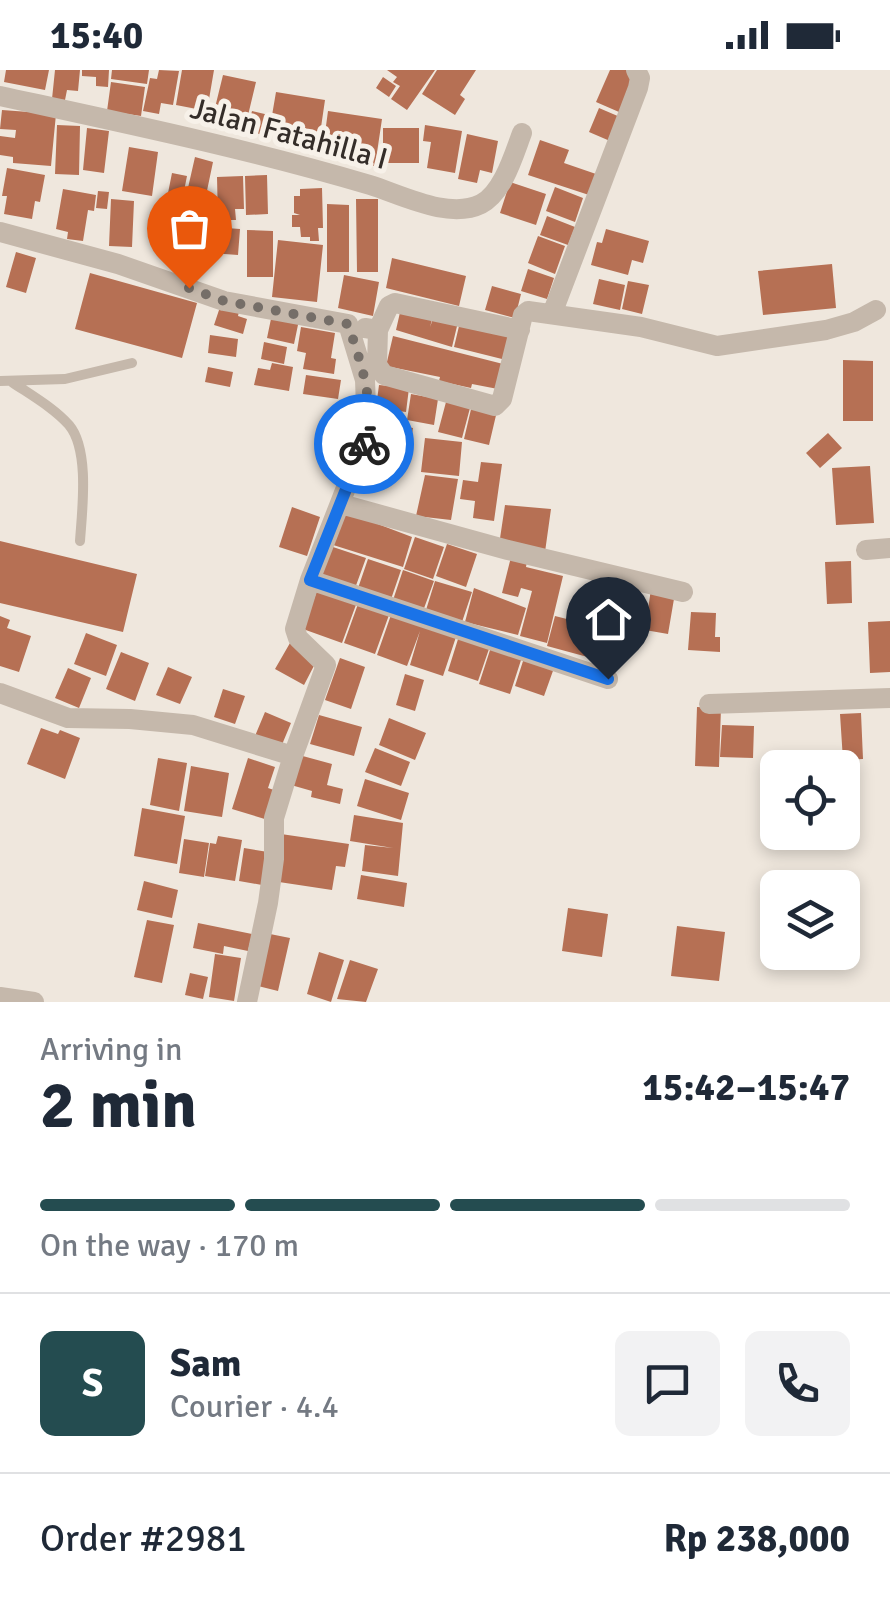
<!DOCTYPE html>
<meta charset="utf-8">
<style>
body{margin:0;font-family:Signika,sans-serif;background:#f2f2f3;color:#1f2937;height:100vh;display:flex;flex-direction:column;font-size:38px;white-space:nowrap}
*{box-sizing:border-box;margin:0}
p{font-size:32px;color:#747a83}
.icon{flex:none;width:55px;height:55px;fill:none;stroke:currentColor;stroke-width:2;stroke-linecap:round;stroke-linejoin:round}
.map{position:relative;height:932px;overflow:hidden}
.panel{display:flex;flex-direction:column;background:#fff;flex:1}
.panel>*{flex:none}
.controls{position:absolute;left:760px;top:680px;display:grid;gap:20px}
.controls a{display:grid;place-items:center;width:100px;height:100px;border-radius:15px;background:#fff;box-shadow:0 5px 15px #0003;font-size:50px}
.pin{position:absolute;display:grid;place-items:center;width:85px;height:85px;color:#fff;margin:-102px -42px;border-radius:50% 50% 50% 0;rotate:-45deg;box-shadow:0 0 10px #0007}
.pin .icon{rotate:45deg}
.courier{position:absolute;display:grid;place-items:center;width:100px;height:100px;margin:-50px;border:8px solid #1a73e8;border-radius:50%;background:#fff;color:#222;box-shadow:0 2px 12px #0007}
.headline em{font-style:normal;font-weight:800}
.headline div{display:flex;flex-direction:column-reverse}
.headline{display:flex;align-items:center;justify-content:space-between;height:170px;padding:0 40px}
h1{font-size:65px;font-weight:800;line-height:75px}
.bar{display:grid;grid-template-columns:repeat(4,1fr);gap:15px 10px;align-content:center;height:120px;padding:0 40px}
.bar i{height:12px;border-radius:8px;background:#e0e1e3}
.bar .current{background:#244c50}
.bar p{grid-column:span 4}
.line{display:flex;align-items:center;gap:25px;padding:0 40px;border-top:2px solid #e0e1e3}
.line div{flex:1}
.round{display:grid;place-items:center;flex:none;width:105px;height:105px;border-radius:15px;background:#f2f2f3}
.status{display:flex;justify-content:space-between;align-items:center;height:70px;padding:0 50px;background:#fff;direction:ltr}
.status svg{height:28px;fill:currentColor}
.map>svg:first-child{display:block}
.building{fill:#b67054}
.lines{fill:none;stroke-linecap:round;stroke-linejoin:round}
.lane{stroke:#c5b8ab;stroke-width:10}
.street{stroke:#c5b8ab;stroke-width:20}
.done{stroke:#756e68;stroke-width:10;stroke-dasharray:0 18}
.route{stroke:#1a73e8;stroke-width:12}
.labels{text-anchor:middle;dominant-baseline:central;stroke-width:10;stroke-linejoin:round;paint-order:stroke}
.street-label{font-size:30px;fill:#342d29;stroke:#f7f1e9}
</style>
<div class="status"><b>15:40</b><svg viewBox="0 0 49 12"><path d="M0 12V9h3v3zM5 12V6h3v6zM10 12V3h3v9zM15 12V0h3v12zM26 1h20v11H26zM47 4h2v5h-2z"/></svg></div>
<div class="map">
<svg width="890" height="932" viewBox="0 0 890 932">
<rect width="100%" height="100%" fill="#efe7dd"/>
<path class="building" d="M6 0H49L45 20 4 12Z
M55 0H80L78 21 67 20 65 30 52 29Z
M82 0H109L108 17 96 16V7L82 6Z
M112 0H149L147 14 111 9Z
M159 0 179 1 173 35 161 33 159 44 143 41 150 8 157 9Z
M182 0H214L207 41 176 35Z
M387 0H435L407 40 391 29 400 16 393 12 397 7Z
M437 0H476L460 25 465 29 455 45 422 24Z
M610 0H626L635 4 619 42 596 32Z
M223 5 256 12 244 62 211 54Z
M383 7 396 16 389 27 376 18Z
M111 12 145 17 141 46 107 41Z
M276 22 325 30 319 71 269 63Z
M599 38 620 47 610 71 589 62Z
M2 40 56 44 51 96 13 93V87L0 85V66L15 68 16 60 0 59Z
M252 41 269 45 263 65 247 61Z
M328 41 382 49 375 96 358 94V89L322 86Z
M57 55 80 56 79 105 55 104Z
M425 55 462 61 455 103 427 98 431 72 423 71Z
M87 58 109 61 104 103 83 100Z
M383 58H419V93H383Z
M467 64 498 71 492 103 480 100 477 113 458 109Z
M540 70 569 80 564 93 596 104 589 125 528 105Z
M129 77 158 82 152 126 122 121Z
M195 87 213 92 204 135 185 131Z
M7 98 45 105 40 132 35 131 32 149 4 144 7 126H2Z
M172 103 187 106 183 126 168 123Z
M267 105 268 144 246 145 245 106Z
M243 106 244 139H235L236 150H218L217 107Z
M510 112 546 124 536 155 500 143Z
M555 117 583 128 575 152 546 141Z
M322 118 323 158H318L319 171H310V167H301L300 157H292V145H300L294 143V126H300V119Z
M63 119 96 125 94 141 88 140 83 171 67 169 68 162 56 159Z
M98 121 109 122 107 139 96 138Z
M111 129 134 131 132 177 109 176Z
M356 129H378V202H357Z
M327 134 349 135V202H327Z
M165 142 212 150 205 195 158 187Z
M547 146 575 157 568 175 540 165Z
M213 157 240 159 238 185 211 183Z
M606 159 649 171 643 193 632 190 628 205 591 195 597 172 602 173Z
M247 160 273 161V207H247Z
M538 166 565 176 555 204 528 193Z
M278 170 323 175 317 232 272 227Z
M16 182 36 188 26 223 6 217Z
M392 188 466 206 459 236 386 218Z
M832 194 836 238 763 245 758 201Z
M528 199 554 208 547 229 521 221Z
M90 203 197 233 182 288 75 259Z
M344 205 379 212 373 246 338 238Z
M599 209 625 215 620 240 593 234Z
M628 211 649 215 642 244 622 239Z
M492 216 521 224 515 248 485 240Z
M222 231 240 237 238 246 247 249 243 264 214 255Z
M401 238 433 246 430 257 434 246 458 252 452 277 396 260Z
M272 244 299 250 294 274 267 268Z
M460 252 512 266 506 290 454 277Z
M301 257 335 263 331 288 336 289 334 304 303 299 306 283 297 281Z
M210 265 238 269 236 287 208 283Z
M393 266 507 295 503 320 472 314 471 318 439 311 440 307 386 296Z
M264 272 287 277 284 294 261 289Z
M843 290 873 291V351H843Z
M272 293 293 297 289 321 254 315 258 298 270 300Z
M208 297 233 302 230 317 205 312Z
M306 305 341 310 338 329 303 324Z
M379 315 409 318 406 342 376 338Z
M411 324 438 329 434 355 407 350Z
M446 332 470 338 462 368 438 362Z
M472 335 497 341 489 375 464 369Z
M397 355 413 358 406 398 370 391 374 368 394 372Z
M828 363 842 378 820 398 806 383Z
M425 368 462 372 459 406 421 402Z
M481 392 502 394 494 451 473 448 475 431 460 429 463 410 478 412Z
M870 396 874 453 836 455 832 398Z
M425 405 458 409 451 450 416 446Z
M505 435 551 439 545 482 499 475Z
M292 437 320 447 307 486 279 477Z
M341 440 412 467 403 497 330 474Z
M415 467 444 477 433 509 404 499Z
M0 471 137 504 123 562 0 533Z
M447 474 477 484 466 517 436 506Z
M330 476 366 488 354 521 319 508Z
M511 487 527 491 526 497 563 506 547 573 520 566 532 521 521 518 518 527 502 523Z
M368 489 401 500 389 535 356 524Z
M851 491 852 533 827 534 825 492Z
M403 500 434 511 423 541 393 530Z
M613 510 642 519 629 561 600 552Z
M435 511 472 522 462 552 426 540Z
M318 518 357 532 342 573 303 559Z
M474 518 526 538 518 565 465 552Z
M651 519 675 523 668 564 645 560Z
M358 534 389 545 375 584 344 573Z
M691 542 716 543 715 567H720V582L688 580Z
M391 545 457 564 443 606 410 595 420 561 407 596 377 585Z
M0 546 10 550 7 558 31 566 19 602 0 596Z
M555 546 614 561 606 592 547 576Z
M890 551V602L870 603 868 552Z
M86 563 117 575 106 606 74 594Z
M459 566 490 576 478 611 448 601Z
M290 573 318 588 304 615 275 599Z
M491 577 522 587 510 624 479 614Z
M121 582 149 593 135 631 106 619Z
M340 588 365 597 351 639 325 630Z
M524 588 554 598 544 626 515 616Z
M168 597 192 607 180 634 156 625Z
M68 598 91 608 79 638 55 628Z
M405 604 424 610 415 641 396 635Z
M223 619 245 626 235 654 214 647Z
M697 637 721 638 719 697 695 696Z
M265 642 291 653 281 677 255 666Z
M861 643 863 689 843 690 840 644Z
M319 645 362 657 354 686 310 674Z
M389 648 426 663 415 690 379 675Z
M722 655 754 656 753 688 720 687Z
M41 658 58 664 60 660 80 668 65 709 27 694Z
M375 678 410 692 401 716 365 702Z
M299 685 332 694 327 715 343 719 340 734 311 727 312 721 291 715Z
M158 688 187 693 179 741 150 735Z
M248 688 275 697 268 718 277 721 268 750 232 739Z
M191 696 229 703 222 747 184 741Z
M365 709 409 723 401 750 357 736Z
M142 738 185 746 177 794 134 786Z
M354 745 403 753 398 806 362 801 365 775 393 778 350 771Z
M281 764 349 774 345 797 336 796 332 820 279 812Z
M218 766 242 770 235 811 205 806 210 773 216 774Z
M184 769 209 773 204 807 179 803Z
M244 778 268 782 262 815 239 811Z
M361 805 407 813 404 837 357 829Z
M144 811 178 820 172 848 137 840Z
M568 838 608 844 602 887 562 881Z
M147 850 174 855 162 913 134 907Z
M198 853 252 864 248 881 224 876 223 884 193 878Z
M677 856 725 862 719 911 671 906Z
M265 863 290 868 278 921 254 915Z
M319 882 344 890 331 932 307 924Z
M215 884 241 888 234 931 209 927Z
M350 890 378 899 366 932 337 929Z
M190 903 208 907 203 929 185 925Z"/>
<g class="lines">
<path class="lane" d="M0 311 65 309 132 293
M12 312C31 325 54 338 69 355 90 380 82 441 80 471"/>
<path class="street" d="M0 26C124 53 249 79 370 115 402 125 449 150 481 134 503 123 514 84 522 63
M0 162 118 194 224 231 348 254 365 310 367 364 310 510 295 559 298 568 326 595 293 686 274 748V789L268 833 247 932
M552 244 638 18 640 8 636 0
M365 258 378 260 389 236 395 233 520 260
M378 260 377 295 384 305 495 336 502 329 523 245 528 241 641 257 717 276 826 260 854 252 876 240
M341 434 508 480 683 522
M866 480 890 478
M310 510 608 609
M0 623 68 648 130 649 193 655 293 686
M709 634 890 628
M0 927 34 932"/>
</g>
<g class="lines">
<path class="done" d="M189 218 224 231 348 254C360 291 377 335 364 374"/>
<path class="route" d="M364 374 310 510 608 609"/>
</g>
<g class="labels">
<g class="street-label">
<text transform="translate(289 64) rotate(15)">Jalan Fatahilla I</text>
</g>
</g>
</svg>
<div class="controls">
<a><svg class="icon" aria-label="locate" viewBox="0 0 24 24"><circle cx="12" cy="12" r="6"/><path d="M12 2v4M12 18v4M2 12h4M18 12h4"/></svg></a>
<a><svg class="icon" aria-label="layers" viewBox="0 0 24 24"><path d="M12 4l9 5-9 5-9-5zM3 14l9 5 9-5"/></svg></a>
</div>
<div class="pin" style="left:189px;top:218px;background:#ea580c"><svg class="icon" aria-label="bag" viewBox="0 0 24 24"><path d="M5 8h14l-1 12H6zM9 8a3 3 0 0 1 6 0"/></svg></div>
<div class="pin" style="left:608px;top:609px;background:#1f2937"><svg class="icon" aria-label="home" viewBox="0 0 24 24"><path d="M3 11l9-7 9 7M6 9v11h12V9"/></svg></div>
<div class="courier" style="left:364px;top:374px"><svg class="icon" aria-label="bike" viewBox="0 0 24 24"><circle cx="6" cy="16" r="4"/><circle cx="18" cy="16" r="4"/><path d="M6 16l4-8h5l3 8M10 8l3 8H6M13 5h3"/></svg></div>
</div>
<section class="panel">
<div class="headline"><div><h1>2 min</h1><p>Arriving in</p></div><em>15:42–15:47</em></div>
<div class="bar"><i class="current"></i><i class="current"></i><i class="current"></i><i></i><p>On the way · 170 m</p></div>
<div class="line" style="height:180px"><b class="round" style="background:#244c50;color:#fff">S</b><div><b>Sam</b><p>Courier · 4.4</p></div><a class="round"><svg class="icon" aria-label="chat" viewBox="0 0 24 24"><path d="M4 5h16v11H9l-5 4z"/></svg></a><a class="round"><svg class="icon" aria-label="phone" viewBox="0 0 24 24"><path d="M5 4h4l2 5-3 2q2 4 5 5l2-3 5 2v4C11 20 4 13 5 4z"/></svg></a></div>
<div class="line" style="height:130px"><div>Order #2981</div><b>Rp 238,000</b></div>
</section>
